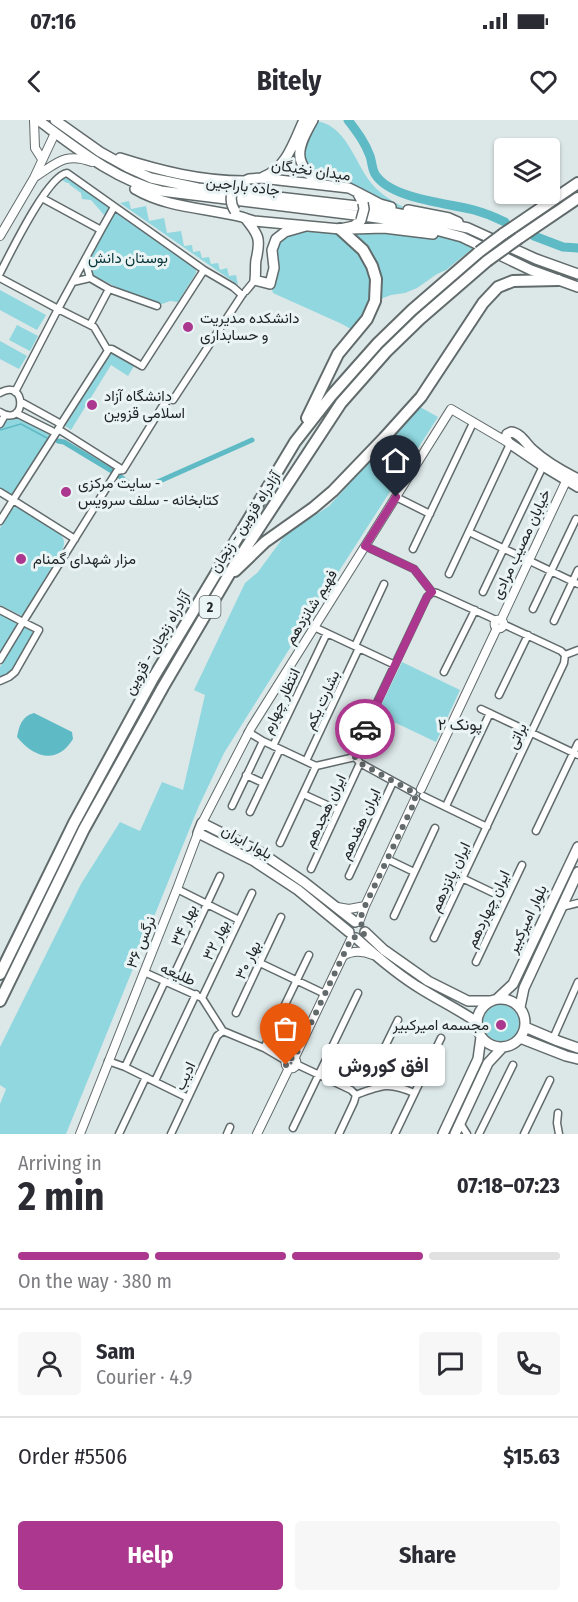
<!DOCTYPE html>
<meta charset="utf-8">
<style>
body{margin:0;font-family:"Fira Sans Condensed",Vazirmatn,sans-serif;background:#f7f7f7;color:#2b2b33;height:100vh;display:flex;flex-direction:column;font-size:22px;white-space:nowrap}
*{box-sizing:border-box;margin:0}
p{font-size:20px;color:#7c7c81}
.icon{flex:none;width:33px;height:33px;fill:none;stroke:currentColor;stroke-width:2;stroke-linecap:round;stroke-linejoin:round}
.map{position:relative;height:1014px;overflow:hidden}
.drawer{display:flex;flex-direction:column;background:#fff;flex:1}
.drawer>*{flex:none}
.tools{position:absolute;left:494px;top:18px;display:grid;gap:12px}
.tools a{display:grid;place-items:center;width:66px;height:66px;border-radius:6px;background:#fff;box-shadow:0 2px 4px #0004;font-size:30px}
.pin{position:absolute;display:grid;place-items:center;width:51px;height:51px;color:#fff;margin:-62px -26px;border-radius:50% 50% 50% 0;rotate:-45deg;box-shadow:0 0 6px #0007}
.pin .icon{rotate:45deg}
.courier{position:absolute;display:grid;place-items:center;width:60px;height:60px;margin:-30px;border:4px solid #ac378e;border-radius:50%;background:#fff;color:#222;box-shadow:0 2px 8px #0007}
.bubble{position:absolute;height:42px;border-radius:6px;background:#fff;box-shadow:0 2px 4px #0004;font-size:20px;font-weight:700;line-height:42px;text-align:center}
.overview em{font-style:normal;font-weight:700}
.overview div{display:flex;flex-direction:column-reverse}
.overview{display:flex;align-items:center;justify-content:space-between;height:102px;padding:0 18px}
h1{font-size:39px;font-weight:700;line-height:45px}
.bar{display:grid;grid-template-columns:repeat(4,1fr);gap:9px 6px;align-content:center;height:72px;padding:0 18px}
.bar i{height:8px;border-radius:4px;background:#e1e1e2}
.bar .on{background:#ac378e}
.bar p{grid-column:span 4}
.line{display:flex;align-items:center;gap:15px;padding:0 18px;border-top:2px solid #e1e1e2}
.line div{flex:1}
.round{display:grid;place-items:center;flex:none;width:63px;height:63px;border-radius:6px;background:#f7f7f7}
.primary-button{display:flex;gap:12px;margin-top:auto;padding:12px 18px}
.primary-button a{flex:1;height:69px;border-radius:6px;background:#ac378e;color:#fff;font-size:24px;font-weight:700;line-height:69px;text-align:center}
.primary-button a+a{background:#f7f7f7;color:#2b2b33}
.status{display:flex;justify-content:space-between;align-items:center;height:42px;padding:0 30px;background:#fff;direction:ltr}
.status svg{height:16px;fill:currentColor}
header{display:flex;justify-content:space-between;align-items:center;height:78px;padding:0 18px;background:#fff;font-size:27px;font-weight:700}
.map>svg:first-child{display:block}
.green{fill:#90d7df}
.water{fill:#5ebac5}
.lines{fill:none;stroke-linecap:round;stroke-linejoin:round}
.stream{stroke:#5ebac5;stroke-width:1.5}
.canal{stroke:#5ebac5;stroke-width:5}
.river{stroke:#5ebac5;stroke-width:9}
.minor-casing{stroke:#626b6c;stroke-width:9}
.tertiary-casing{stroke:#626b6c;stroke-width:10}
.secondary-casing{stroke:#626b6c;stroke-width:12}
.primary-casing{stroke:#626b6c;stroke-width:12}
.motorway-casing{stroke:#626b6c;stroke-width:14}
.minor{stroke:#fff;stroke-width:6}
.tertiary{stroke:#fff;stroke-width:8}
.secondary{stroke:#fff;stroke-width:9}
.primary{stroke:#fff;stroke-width:9}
.motorway{stroke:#fff;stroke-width:10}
.secondary-bridge-casing{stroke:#626b6c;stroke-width:12;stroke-linecap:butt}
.motorway-bridge-casing{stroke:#626b6c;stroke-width:14;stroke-linecap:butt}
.secondary-bridge{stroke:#fff;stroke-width:9}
.motorway-bridge{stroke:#fff;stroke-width:10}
.done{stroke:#636a6b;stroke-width:6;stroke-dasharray:0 10.8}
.route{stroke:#ac378e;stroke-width:8}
.poi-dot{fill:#ac378e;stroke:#eaf4f5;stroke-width:2}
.labels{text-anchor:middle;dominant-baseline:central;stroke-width:6;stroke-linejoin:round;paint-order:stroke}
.shield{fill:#eaf4f5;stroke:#5e6465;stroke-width:1.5}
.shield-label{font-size:14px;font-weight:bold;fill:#222627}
.street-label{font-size:15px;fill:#222627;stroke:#eaf4f5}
.park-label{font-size:15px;fill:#08363b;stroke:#eaf4f5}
.poi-label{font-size:15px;fill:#222627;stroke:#eaf4f5;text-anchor:start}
.neighbourhood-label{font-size:16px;fill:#222627;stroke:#eaf4f5}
</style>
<div class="status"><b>07:16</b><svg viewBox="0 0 49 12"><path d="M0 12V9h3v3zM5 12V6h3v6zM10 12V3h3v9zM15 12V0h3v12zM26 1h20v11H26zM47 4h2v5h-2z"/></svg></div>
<header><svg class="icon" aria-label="back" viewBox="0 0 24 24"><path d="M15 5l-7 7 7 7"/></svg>Bitely<svg class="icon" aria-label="heart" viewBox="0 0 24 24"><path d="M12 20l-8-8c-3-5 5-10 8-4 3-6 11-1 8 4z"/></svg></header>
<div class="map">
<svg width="578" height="1014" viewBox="0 0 578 1014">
<rect width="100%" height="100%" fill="#dce7e8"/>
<path class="green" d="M312 1C346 1 354 43 372 64 381 75 394 82 407 89L389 86 357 72 323 65 300 38Z
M62 57H68L108 86 109 91 105 96 91 80 82 79 81 73 70 65 69 63H67L60 59Z
M129 81 131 89 146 86 149 101 164 98 167 113 181 111 184 126 192 125 193 132 200 131 202 138 209 137 211 144 218 143 220 150 227 148 229 156 236 155 238 165 120 83Z
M116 93 196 149V153L178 182 170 181 162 184 124 171 93 155 88 141 113 94Z
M306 106 375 107 462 117 478 124 446 150 437 154 417 168 405 173 391 175 375 181 356 212 342 204 273 173 270 164 276 119Z
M0 170 46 195 37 210 0 190Z
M17 205 38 216 30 231 9 220Z
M0 221 27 236 19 249 0 239Z
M113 233 134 246 128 256 111 245 71 310 65 306 108 235Z
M420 287 438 297 305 504 224 633 198 688 66 1014H0V984L6 969 0 965V927L81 764 120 702 140 711 162 662 183 670 205 575 194 570 245 463 258 452 285 415 329 386Z
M10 298C24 298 38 308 50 315L13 376 0 368V307L6 300Z
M15 387 19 388C30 394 58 407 63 418 65 423 64 427 61 432L22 496 0 485V408L12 389Z
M0 494 14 501 17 505 16 508 0 535Z
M24 508H27L32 511 33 517 12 551 8 555 0 558V547Z
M402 542 460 570 436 622 377 594Z
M483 903a18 18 0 1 1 36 0a18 18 0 1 1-36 0Z"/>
<path class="water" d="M34 593 72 612 73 619C57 645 34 638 17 617 19 606 22 596 34 593Z"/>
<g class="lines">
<path class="stream" d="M0 310 21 304 47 318"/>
<path class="canal" d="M58 321 64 322 112 351
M118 355 130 364
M144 368 252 320"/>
<path class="river" d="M348 0C357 12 365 22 370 36 372 42 372 49 375 54 390 79 448 83 474 90 485 93 495 97 505 102
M534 116 563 127 578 128"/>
<g class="minor-casing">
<path id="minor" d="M42 78 101 110 58 189 94 207 107 229H112L142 246 204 150 233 167 242 175 243 174
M101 110 114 87
M0 153C10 134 47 56 67 53L204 150
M0 158 58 189 15 272
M90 158 109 169 157 186
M73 162 90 158 85 140
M246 171 255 160
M90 205 109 169
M0 273C27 257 27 309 0 292
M16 293 56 313 61 304 21 282
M0 304 5 295
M61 304 109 229
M58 309 123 350
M56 313 13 380 75 419
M0 372 13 380 0 401
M396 377 430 394
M469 412 578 464
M365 426 414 449 432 472 437 473 496 500
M413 429 473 303
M449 454 510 324
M483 472 543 346
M533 489 576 399
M0 490 23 502 117 351 123 350 162 287 170 278 173 280 242 175
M554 501 578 450
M503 504 561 531 565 535
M314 507 395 545
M355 526 384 464
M565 535 578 530
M0 540 23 502 39 510 15 552 9 557 0 561
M444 552 475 490
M499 575 528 515
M481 589 578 635
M248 612 263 621 316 646 355 637
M273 626 327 513
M306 641 359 528
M246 655 263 663
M413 672 360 643 355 637V629L427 477 432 472
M303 674 338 690
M423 676 487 707
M232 686 263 621
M446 686 490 593
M250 692 280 629
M536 711 578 623
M280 723 316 646
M387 739 414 752
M311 749 360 643
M349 756 393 662
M462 758 506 779
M177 769 239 800
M562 787 578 783
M394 796 435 708
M434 818 564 543 565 535
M476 842 522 745
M260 843 325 874
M144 852 202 878 223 911 264 928 286 941
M170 863 220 756
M202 878 252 773
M236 893 281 797
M555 914 578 862
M264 928 309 835
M108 941 125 947 188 978
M296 944 351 970 356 975
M125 947 165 861
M155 961 196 874
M375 968 372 958 374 949 398 900
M356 975C382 965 389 962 414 973
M558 993 557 1003 559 1014
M460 1003 467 1014
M293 1008 358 873
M119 1014 146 957
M171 1014 217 916 223 911
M227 1014 230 1007
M339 1014 354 982 356 975
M395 1014 441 918
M479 1014 513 945
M524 1014 550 960"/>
</g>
<g class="tertiary-casing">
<path id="tertiary" d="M34 0 35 28 42 39
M35 57C57 43 65 32 92 42
M0 116 34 58 55 13
M494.5 504a4.5 4.5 0 1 1 9 0a4.5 4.5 0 1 1-9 0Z
M501 500 568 357
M421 669 497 508
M202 703 251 608 451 289 509 323
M337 787 349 789 365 786
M359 802 365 786 415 679
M343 836C353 830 363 831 373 835
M285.5 943a5.5 5.5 0 1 1 11 0a5.5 5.5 0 1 1-11 0Z
M294 939 352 817
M80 1014 177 769 198 713
M257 1014 289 948"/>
</g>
<g class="secondary-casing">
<path id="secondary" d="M38 0C76 28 115 60 161 71L363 96 406 102 462 117 531 150 578 167
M55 0 100 32 129 48 151 58 198 68 366 87 468 108 536 139 578 154
M313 0C297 28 291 43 321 64
M120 38C161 51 201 61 244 61
M263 57C287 48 294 21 304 0
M240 63 249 59 261 58 349 68 357 72 363 83
M135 69C167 88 207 88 242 97
M357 72 380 84 391 87
M408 90 449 98 458 102
M244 98 254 101 340 109 354 106 361 100
M245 98C259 115 261 119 256 140 255 146 256 153 255 160L270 164 274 148 272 130 276 119 285 112 306 106
M351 109 384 108 433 114
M578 359C562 351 546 342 533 330 526 324 521 313 511 312L507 314 506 319 509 323 543 346 578 367
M349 812 298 770 254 741 198 713 202 703 260 732 304 762 355 802
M365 812 384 830 428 861 468 881H489
M356 818C377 837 399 856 423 870 441 881 459 890 477 902"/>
</g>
<g class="primary-casing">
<path id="primary" d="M477 903a24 24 0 1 1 48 0a24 24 0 1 1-48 0Z
M497 879 513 864 578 727
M520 887 524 868 578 752
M525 907 558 921 578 928
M520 918 566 936 578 939
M443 1014 478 939 481 917
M455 1014 488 943 502 928"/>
</g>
<g class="motorway-casing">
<path id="motorway" d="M503 114 578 63
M519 118 578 78
M307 298 338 234 367 199 375 181 376 159 372 146 363 130 340 109
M235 451 265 422 313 388 333 371 384 318 421 277 483 183 498 167 513 161 558 160
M0 854 74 703 152 560 295 322 331 276 378 223 412 190 479 132
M0 881 84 709 163 567 234 446 341 283 386 232 420 199 487 141"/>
</g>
<use href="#minor" class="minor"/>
<use href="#tertiary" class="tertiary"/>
<use href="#secondary" class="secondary"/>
<use href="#primary" class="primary"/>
<use href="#motorway" class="motorway"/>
<g class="secondary-bridge-casing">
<path id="secondary-bridge" d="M235 91C229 82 230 70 239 64
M361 100 364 89 363 83"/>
</g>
<g class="motorway-bridge-casing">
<path id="motorway-bridge" d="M479 132 503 114
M487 141 519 118"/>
</g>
<use href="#secondary-bridge" class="secondary-bridge"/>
<use href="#motorway-bridge" class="motorway-bridge"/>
</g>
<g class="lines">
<path class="done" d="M286 945 287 939 291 938 294 939 352 817 360 818 364 814V807L359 802 365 786 416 679 413 677V672L360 643 355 637V629L365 609"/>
<path class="route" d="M365 609 427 477 432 472 414 449 365 426 396 377"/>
</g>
<g class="poi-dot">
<circle cx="188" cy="207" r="6"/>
<circle cx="92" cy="285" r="6"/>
<circle cx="66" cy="372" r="6"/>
<circle cx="21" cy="439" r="6"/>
<circle cx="501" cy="905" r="6"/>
</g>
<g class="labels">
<rect class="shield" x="199.5" y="476" width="21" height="22" rx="4.5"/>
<g class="shield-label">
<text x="210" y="487">2</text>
</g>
<g class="street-label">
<text transform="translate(311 50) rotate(8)">میدان نخبگان</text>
<text transform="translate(243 66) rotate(7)">جاده باراجین</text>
<text transform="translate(245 402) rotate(-57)">آزادراه قزوین - زنجان</text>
<text transform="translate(521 424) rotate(-65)">خیابان مصیب مرادی</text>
<text transform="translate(311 487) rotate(-58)">فهیم شانزدهم</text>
<text transform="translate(157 523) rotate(-60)">آزادراه زنجان - قزوین</text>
<text transform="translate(322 580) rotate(-65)">بشارت یکم</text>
<text transform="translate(281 581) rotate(-65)">انتظار چهارم</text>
<text transform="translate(517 616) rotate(-65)">براتی</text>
<text transform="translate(325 691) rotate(-65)">ایران هجدهم</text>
<text transform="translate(360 704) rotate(-65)">ایران هفدهم</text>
<text transform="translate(247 722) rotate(29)">بلوار ایران</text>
<text transform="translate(450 757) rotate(-65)">ایران پانزدهم</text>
<text transform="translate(488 789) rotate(-65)">ایران چهاردهم</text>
<text transform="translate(527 799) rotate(-65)">بلوار امیرکبیر</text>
<text transform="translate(184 805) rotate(-66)">بهار ۳۴</text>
<text transform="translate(216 820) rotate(-64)">بهار ۳۲</text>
<text transform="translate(141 822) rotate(-68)">نرگس ۳۶</text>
<text transform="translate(248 840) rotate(-65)">بهار ۳۰</text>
<text transform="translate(178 854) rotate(23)">طلیعه</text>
<text transform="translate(185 956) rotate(-65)">ادیب</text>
</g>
<g class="park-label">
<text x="128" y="138">بوستان دانش</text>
</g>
<g class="poi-label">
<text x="200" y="198">دانشکده مدیریت<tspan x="200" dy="17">و حسابداری</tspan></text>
<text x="104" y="276">دانشگاه آزاد<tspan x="104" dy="17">اسلامی قزوین</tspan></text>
<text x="78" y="363">سایت مرکزی -<tspan x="78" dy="17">کتابخانه - سلف سرویس</tspan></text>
<text x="33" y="439">مزار شهدای گمنام</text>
<text x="489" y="905" text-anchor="end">مجسمه امیرکبیر</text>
</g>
<g class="neighbourhood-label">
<text x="460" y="604">پونک ۲</text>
</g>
</g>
</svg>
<div class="tools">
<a><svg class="icon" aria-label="layers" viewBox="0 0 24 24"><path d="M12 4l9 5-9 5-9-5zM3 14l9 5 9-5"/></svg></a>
</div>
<div class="pin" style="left:286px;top:945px;background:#ea580c"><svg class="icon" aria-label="bag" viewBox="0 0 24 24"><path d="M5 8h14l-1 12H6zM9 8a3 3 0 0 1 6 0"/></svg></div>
<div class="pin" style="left:396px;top:377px;background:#1f2937"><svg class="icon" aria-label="home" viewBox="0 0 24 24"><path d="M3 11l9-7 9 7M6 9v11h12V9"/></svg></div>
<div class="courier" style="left:365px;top:609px"><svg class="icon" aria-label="car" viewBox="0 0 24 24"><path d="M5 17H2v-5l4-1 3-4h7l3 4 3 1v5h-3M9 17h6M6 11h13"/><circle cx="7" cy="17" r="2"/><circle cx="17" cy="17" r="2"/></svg></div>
<div class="bubble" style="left:322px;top:924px;width:123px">افق کوروش</div>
</div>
<section class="drawer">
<div class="overview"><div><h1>2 min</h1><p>Arriving in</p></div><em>07:18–07:23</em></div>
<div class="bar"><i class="on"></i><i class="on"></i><i class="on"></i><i></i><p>On the way · 380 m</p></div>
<div class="line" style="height:108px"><a class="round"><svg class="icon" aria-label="person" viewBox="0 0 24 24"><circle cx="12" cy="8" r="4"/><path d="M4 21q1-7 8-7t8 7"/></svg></a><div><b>Sam</b><p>Courier · 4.9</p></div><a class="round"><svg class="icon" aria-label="chat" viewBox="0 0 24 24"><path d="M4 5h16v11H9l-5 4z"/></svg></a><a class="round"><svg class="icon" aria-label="phone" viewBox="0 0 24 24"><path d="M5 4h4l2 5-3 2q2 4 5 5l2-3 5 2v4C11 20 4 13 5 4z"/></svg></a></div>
<div class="line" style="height:78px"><div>Order #5506</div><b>$15.63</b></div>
<div class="primary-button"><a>Help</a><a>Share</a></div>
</section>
